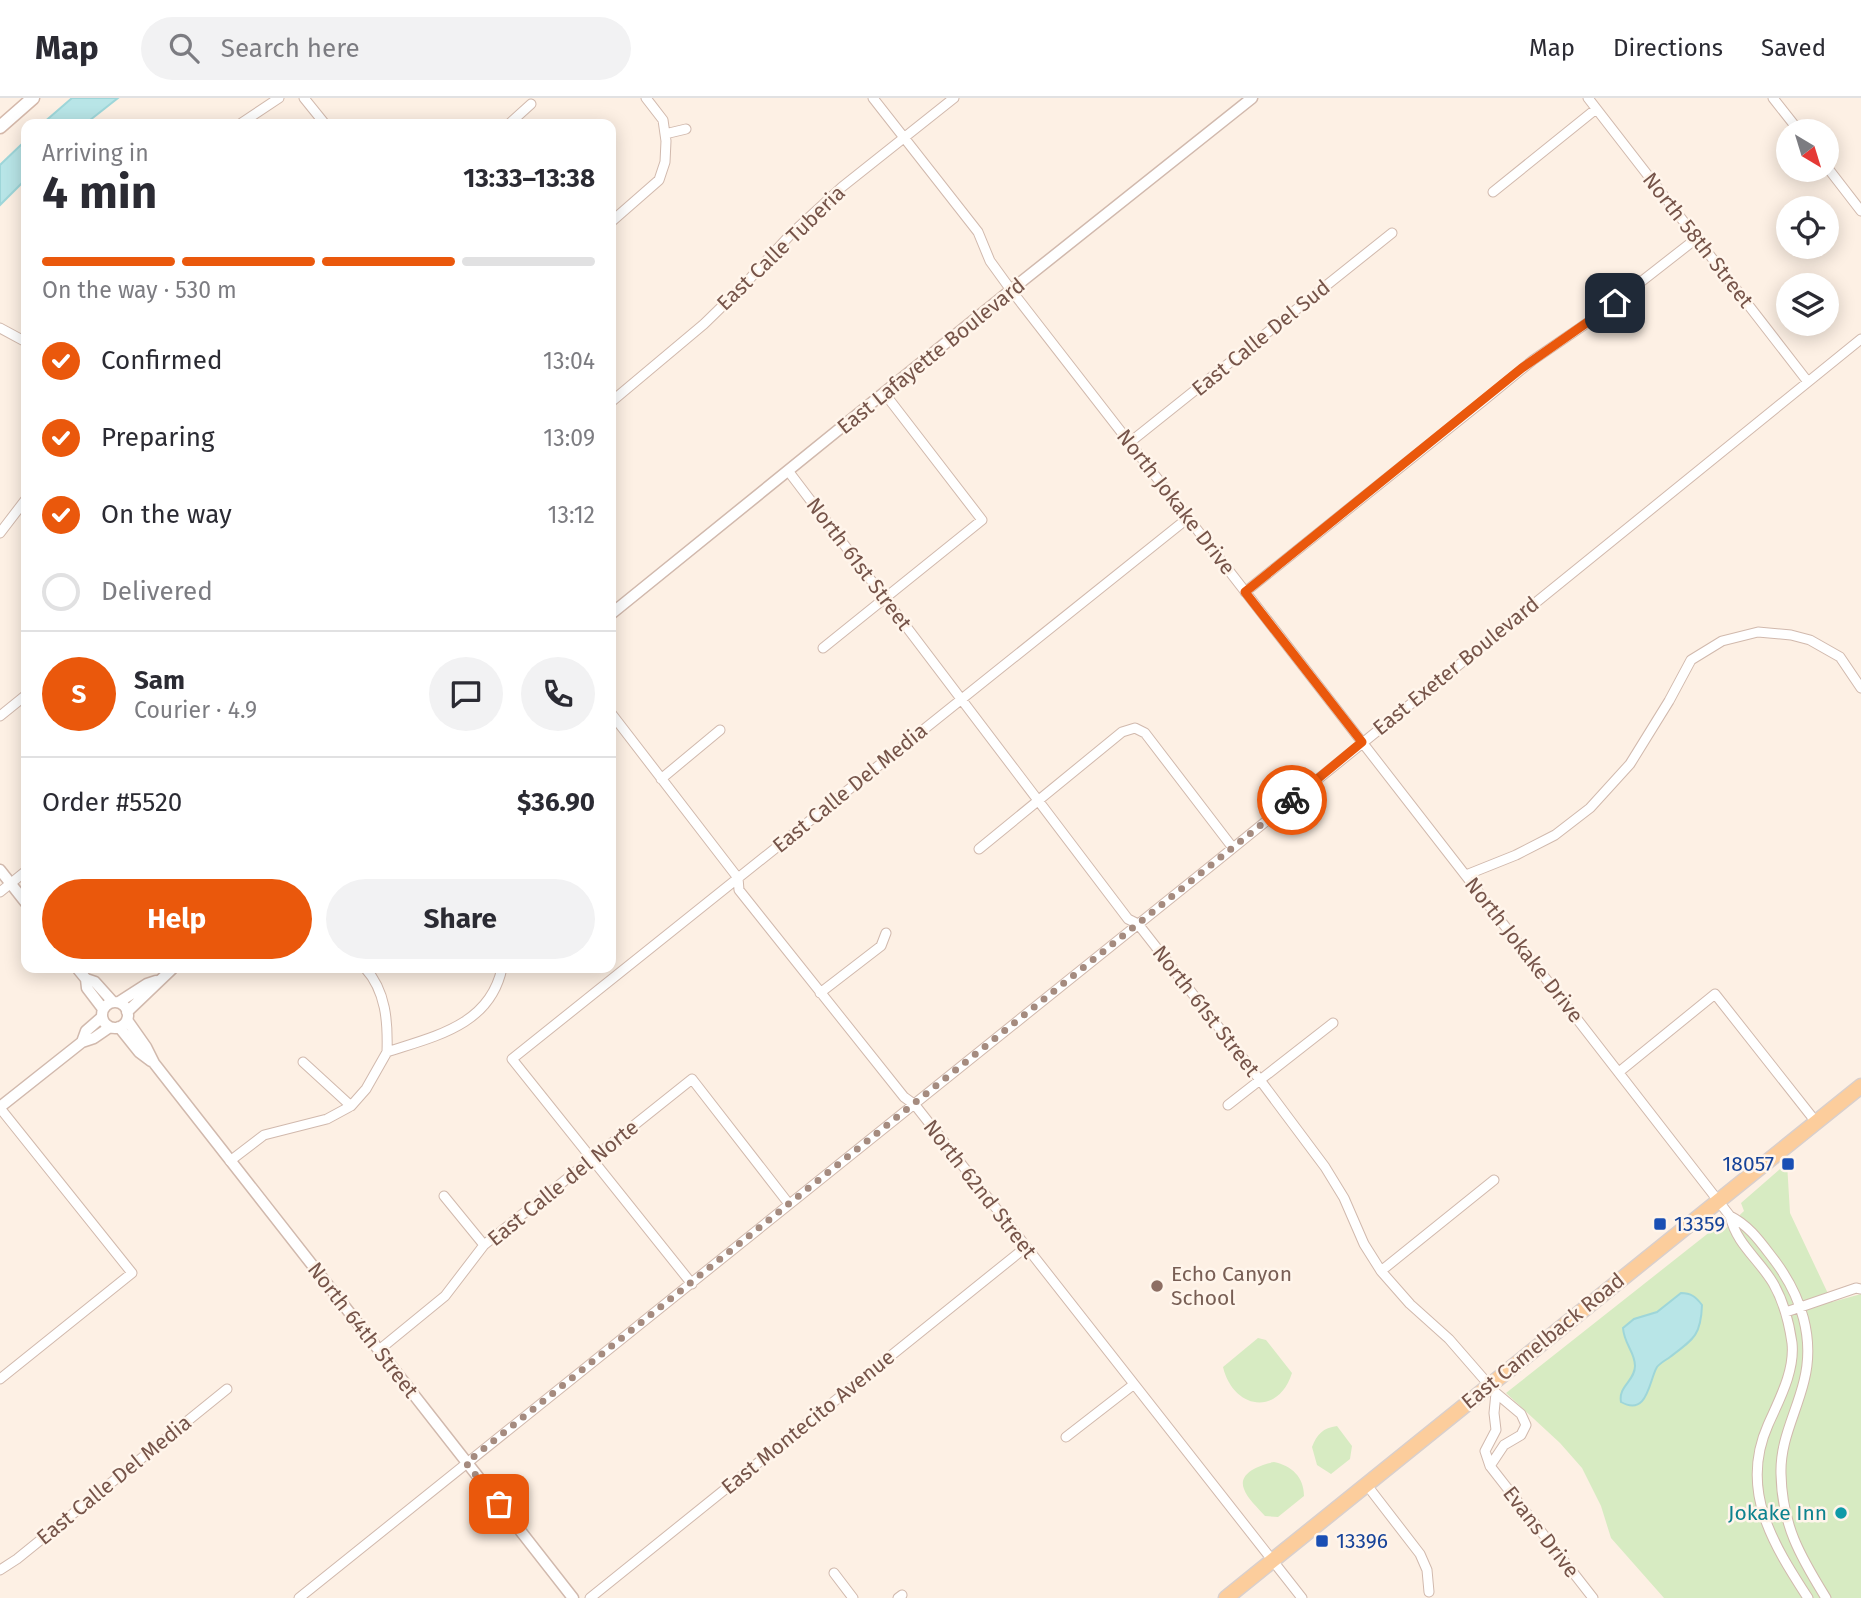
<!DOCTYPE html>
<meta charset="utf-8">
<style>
body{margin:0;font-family:"Fira Sans",sans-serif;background:#f2f2f3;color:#2b2b33;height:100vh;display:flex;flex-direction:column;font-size:26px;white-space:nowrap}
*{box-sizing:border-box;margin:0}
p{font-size:23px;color:#7c7c81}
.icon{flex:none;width:38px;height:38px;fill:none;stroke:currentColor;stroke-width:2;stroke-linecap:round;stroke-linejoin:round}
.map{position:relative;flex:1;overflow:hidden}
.sheet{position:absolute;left:21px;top:21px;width:595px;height:854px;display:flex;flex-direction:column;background:#fff;border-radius:14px;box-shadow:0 4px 18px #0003}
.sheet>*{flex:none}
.needle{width:46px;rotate:142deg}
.tools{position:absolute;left:1776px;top:21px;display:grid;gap:14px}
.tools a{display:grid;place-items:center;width:63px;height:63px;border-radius:50%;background:#fff;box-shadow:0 4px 18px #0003;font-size:35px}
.pin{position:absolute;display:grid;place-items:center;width:60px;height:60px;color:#fff;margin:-30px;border-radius:14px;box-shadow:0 4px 10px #0006}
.courier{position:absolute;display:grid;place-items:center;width:70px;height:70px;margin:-35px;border:5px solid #ea580c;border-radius:50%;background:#fff;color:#222;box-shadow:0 2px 9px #0007}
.summary em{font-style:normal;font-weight:700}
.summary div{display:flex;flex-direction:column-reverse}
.summary{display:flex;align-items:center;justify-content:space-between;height:119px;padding:0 21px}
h1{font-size:46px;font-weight:700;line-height:52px}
.bar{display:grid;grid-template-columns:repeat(4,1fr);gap:10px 7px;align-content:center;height:84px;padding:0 21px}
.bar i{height:9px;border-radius:5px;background:#e1e1e2}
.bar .active{background:#ea580c}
.bar p{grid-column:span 4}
.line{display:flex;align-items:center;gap:18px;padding:0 21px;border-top:2px solid #e1e1e2}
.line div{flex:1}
.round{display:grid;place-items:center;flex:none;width:74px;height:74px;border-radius:37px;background:#f2f2f3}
ol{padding:0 21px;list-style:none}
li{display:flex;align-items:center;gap:21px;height:77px}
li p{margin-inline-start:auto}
li .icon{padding:7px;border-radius:50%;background:#ea580c;color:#fff;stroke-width:4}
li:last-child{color:#7c7c81}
li i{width:38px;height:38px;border:4px solid #e1e1e2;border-radius:50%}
.action{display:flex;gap:14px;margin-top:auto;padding:14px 21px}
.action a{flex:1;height:80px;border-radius:42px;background:#ea580c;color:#fff;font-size:28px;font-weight:700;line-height:80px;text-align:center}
.action a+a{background:#f2f2f3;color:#2b2b33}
header{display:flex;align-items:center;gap:42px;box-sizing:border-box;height:98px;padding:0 35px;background:#fff;border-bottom:2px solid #e1e1e2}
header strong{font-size:33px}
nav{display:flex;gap:38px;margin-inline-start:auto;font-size:24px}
.search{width:490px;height:63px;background:#f2f2f3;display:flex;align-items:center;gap:18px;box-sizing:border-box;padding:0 24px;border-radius:38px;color:#7c7c81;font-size:26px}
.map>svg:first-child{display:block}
.green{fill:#d7ebc2}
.water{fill:#b8e5e7;stroke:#9ed6d9;stroke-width:2}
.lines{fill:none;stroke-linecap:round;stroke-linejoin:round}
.minor-casing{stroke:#d1b9ad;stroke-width:11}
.tertiary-casing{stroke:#d1b9ad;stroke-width:13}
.secondary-casing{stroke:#d4b8aa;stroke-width:15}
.primary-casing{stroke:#d9cfcc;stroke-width:17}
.minor{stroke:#fff;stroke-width:9}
.tertiary{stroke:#fff;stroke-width:10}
.secondary{stroke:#fff;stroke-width:12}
.primary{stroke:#fccd9c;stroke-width:14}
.done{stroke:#a58b7f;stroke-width:7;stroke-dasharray:0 12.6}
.route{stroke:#ea580c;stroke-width:9}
.transit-dot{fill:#1a4fb4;stroke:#fff5eb;stroke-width:2.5}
.education-dot{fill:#8d6e63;stroke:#fff5eb;stroke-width:2.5}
.culture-dot{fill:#0f9aa8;stroke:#fff5eb;stroke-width:2.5}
.labels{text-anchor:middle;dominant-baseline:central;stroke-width:5;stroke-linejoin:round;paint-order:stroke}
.street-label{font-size:21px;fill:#765449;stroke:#fff5eb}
.transit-label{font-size:21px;fill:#164399;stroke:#fff5eb;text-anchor:start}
.education-label{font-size:21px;fill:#785e54;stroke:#fff5eb;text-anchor:start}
.culture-label{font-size:21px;fill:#0d838f;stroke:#fff5eb;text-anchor:end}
</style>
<header>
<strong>Map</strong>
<div class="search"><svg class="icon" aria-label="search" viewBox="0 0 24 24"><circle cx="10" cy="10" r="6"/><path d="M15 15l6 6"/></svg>Search here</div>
<nav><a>Map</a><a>Directions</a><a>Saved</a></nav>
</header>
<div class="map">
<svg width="1861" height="1500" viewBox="0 0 1861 1500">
<rect width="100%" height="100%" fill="#fdf0e4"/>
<path class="green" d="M1787 1065 1790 1115 1832 1204 1861 1196V1500H1664L1611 1440 1601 1408 1582 1370 1560 1345 1506 1295 1711 1133 1722 1134 1744 1113 1741 1105Z
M1258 1240 1266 1242 1292 1275C1278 1319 1233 1311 1223 1269Z
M1337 1328 1352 1348 1350 1361 1331 1376 1317 1367 1312 1349C1317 1336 1323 1330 1337 1328Z
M1274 1364C1292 1368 1304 1379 1304 1398L1278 1419 1265 1418C1258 1410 1247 1400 1244 1391 1237 1374 1263 1366 1274 1364Z"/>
<path class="water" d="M72 0H118L85 26H42Z
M26 42V81L0 107V67Z
M1681 1195C1691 1195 1696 1199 1702 1207 1701 1237 1694 1241 1670 1259 1666 1262 1660 1265 1657 1269 1649 1282 1648 1319 1621 1304 1618 1288 1635 1283 1635 1268 1635 1254 1624 1246 1623 1230L1634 1221 1657 1214Z"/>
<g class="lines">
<g class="minor-casing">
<path id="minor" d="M304 0 325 26
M873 0 978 134 990 163 1011 192 1730 1118C1737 1147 1758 1160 1773 1185 1784 1204 1789 1224 1792 1245 1795 1273 1779 1302 1768 1327 1739 1392 1773 1446 1808 1500
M1588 0 1808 284
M1773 0 1799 33
M240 26 279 0
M509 26 531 6
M665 36 686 31
M1827 69 1861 113
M1493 94 1596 11
M611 124 659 82 665 64 666 43 663 22 646 0
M0 230 26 244
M611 304 704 226 743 188 791 136 842 89 954 0
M1129 345 1392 135
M789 374 1128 821 1138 826 1260 982 1325 1069 1344 1100 1364 1146 1381 1173 1410 1206 1449 1241 1496 1295 1521 1316 1526 1327 1521 1337 1504 1347 1490 1368
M0 435 26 401
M1245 494 1483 303 1533 262 1596 219 1697 140
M823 550 982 422 885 296
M611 615 738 780 739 792 904 999 915 1007 1302 1500
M0 618 26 597
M661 681 720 632
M979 751 1122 634 1135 630 1145 635 1233 750
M1466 777 1516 757 1555 737 1590 710 1630 666 1669 603 1691 562 1722 543 1758 534 1791 537 1810 542 1840 559 1861 590
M0 794 26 773
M365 870C386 893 388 924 387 954
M820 895 881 848 886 835
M303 964 351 1008
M1619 974 1715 896 1816 1024
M1228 1007 1333 925
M0 1010 132 1175 0 1281
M230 1063 264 1037 327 1021 351 1008 366 991 387 954C436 938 490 927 502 870
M444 1098 484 1147
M1730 1118C1750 1128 1761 1145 1775 1163 1801 1198 1815 1240 1804 1283 1796 1316 1780 1342 1781 1376 1782 1427 1800 1458 1826 1500
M1381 1173 1494 1082
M692 1186 512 961 1188 420
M1786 1214 1856 1190 1861 1191
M379 1252 445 1198 484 1147 692 981 789 1106
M1496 1295 1494 1315 1496 1332 1485 1353 1490 1368 1593 1500
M1066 1339 1133 1287
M1366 1386 1420 1456 1427 1472 1429 1494
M0 1472 17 1461 227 1291
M834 1475 853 1500
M299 1500 1217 763 1861 241
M590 1500 1026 1149
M898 1500 902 1497"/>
</g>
<g class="tertiary-casing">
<path id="tertiary" d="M611 516 1011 192 1252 0
M0 772 26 805
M77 870 86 881 87 890 103 911
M86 881 95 884 113 904
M102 917a13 13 0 1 1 26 0a13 13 0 1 1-26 0Z
M119 904 147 886 156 883
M127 914 173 870
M127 922 146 949 154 965 573 1500
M119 929 139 954 151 963
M82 944 86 933 102 919
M0 1009 82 944 94 940 110 929"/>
</g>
<g class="secondary-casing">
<path id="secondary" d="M0 29 33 0"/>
</g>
<g class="primary-casing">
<path id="primary" d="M1226 1500 1861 988"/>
</g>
<use href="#minor" class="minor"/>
<use href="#tertiary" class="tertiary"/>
<use href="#secondary" class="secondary"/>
<use href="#primary" class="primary"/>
</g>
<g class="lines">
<path class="done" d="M499 1406 466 1365 1292 702"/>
<path class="route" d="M1292 702 1362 644 1245 494 1522 270 1615 205"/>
</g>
<g class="transit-dot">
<rect x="1781" y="1059" width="14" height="14" rx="3.5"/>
<rect x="1653" y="1119" width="14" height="14" rx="3.5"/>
<rect x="1315" y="1436" width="14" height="14" rx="3.5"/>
</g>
<circle class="education-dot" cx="1157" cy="1188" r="7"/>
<circle class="culture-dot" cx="1841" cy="1415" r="7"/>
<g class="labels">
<g class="street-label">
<text transform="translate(1698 142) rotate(52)">North 58th Street</text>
<text transform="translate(781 150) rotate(-44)">East Calle Tuberia</text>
<text transform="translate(1261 240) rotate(-39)">East Calle Del Sud</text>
<text transform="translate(931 258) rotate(-39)">East Lafayette Boulevard</text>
<text transform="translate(1176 404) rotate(52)">North Jokake Drive</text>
<text transform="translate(859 466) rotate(53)">North 61st Street</text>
<text transform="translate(1456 568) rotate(-39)">East Exeter Boulevard</text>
<text transform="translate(850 690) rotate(-39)">East Calle Del Media</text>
<text transform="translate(1524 852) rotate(52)">North Jokake Drive</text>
<text transform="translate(1206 913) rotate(52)">North 61st Street</text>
<text transform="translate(563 1085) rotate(-39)">East Calle del Norte</text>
<text transform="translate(980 1091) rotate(52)">North 62nd Street</text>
<text transform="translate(363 1232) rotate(52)">North 64th Street</text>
<text transform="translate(1543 1243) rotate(-39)">East Camelback Road</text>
<text transform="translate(808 1324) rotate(-39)">East Montecito Avenue</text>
<text transform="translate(114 1382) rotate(-39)">East Calle Del Media</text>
<text transform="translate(1541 1434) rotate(52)">Evans Drive</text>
</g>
<g class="transit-label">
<text x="1774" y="1066" text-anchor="end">18057</text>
<text x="1674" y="1126">13359</text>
<text x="1336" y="1443">13396</text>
</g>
<g class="education-label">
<text x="1171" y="1176">Echo Canyon<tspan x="1171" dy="24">School</tspan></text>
</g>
<g class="culture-label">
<text x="1827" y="1415">Jokake Inn</text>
</g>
</g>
</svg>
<div class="tools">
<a><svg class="needle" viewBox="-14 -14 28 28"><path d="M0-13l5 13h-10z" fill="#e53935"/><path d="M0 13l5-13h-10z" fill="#7c7c81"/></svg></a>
<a><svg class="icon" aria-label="locate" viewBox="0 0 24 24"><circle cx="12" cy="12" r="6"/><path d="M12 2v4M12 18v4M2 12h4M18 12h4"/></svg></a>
<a><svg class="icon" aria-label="layers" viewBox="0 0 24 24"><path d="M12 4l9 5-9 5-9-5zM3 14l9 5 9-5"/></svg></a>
</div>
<div class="pin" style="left:499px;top:1406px;background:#ea580c"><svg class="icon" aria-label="bag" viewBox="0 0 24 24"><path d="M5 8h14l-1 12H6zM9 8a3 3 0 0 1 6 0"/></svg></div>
<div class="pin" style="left:1615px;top:205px;background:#1f2937"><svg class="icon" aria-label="home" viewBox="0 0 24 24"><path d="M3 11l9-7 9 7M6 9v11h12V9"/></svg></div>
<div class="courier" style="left:1292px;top:702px"><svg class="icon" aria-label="bike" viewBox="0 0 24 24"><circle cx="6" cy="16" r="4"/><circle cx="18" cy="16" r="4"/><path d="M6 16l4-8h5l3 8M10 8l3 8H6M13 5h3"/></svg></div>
<section class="sheet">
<div class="summary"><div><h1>4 min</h1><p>Arriving in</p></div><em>13:33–13:38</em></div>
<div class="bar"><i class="active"></i><i class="active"></i><i class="active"></i><i></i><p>On the way · 530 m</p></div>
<ol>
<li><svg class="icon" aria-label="check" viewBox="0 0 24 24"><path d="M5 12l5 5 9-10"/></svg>Confirmed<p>13:04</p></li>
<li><svg class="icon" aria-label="check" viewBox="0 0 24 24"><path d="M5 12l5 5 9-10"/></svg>Preparing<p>13:09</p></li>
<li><svg class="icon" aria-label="check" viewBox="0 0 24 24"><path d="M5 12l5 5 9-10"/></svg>On the way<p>13:12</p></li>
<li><i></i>Delivered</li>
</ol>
<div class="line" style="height:126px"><b class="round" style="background:#ea580c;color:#fff">S</b><div><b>Sam</b><p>Courier · 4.9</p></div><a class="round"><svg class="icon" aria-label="chat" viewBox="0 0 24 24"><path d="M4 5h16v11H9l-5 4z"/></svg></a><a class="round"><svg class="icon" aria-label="phone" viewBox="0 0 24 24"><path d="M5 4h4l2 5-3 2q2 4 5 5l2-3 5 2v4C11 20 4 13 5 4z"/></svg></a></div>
<div class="line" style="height:91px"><div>Order #5520</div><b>$36.90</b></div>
<div class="action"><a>Help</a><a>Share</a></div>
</section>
</div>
